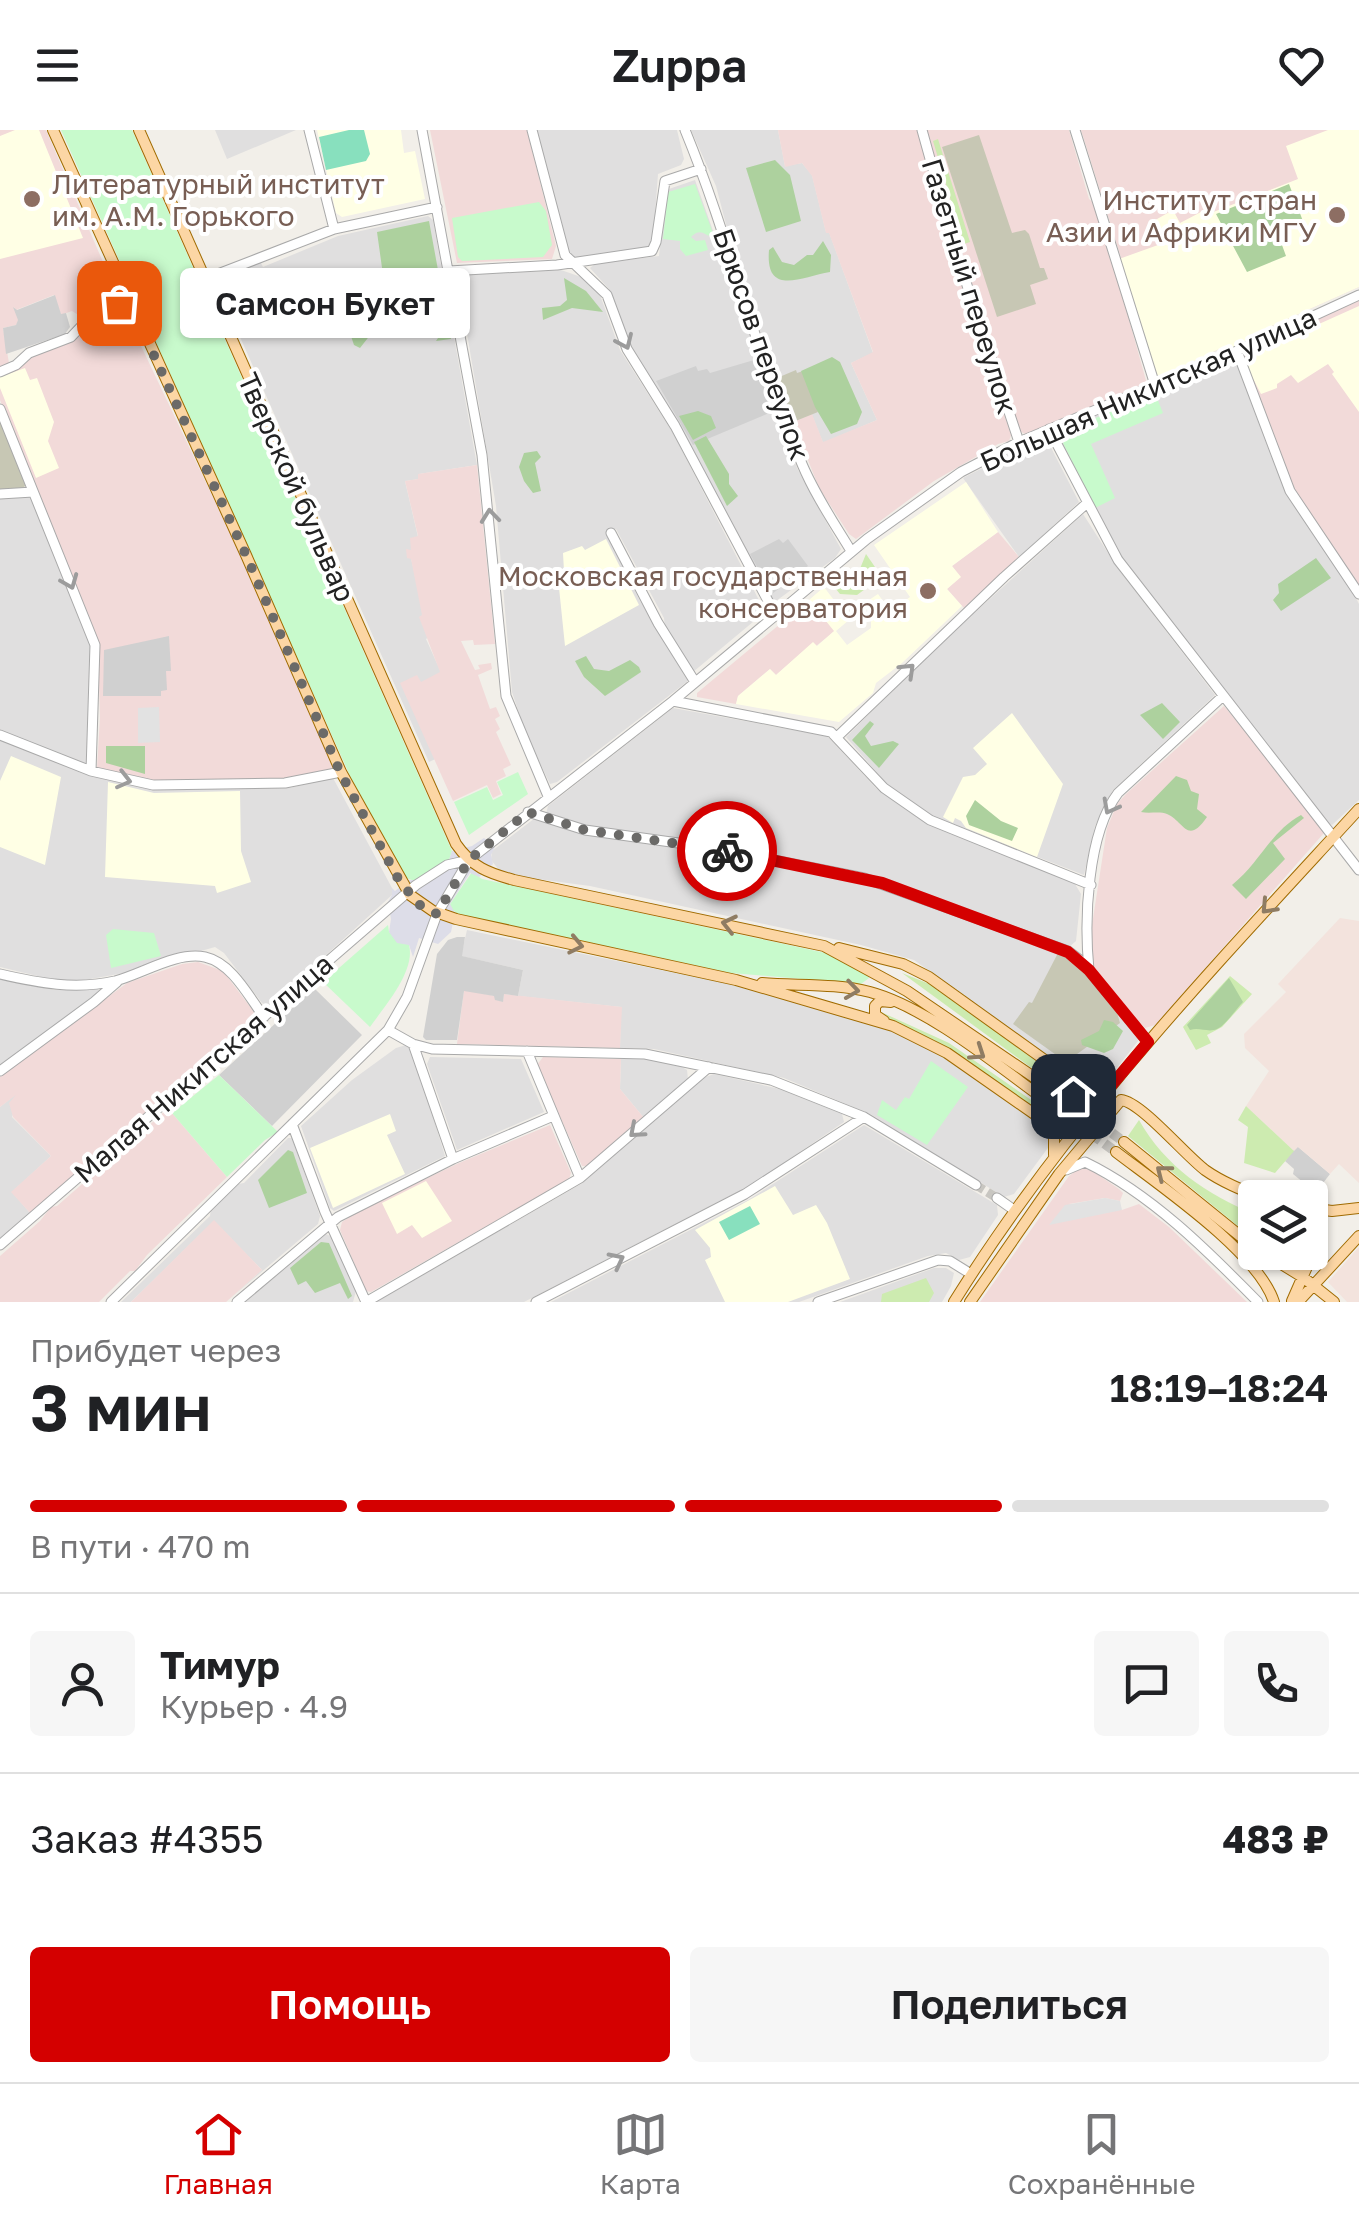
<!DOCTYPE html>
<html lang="ru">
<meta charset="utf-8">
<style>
body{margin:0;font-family:"Golos Text",sans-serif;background:#f6f6f6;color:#202124;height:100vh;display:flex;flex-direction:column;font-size:38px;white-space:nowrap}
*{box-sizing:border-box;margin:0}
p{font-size:32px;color:#757577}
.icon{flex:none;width:55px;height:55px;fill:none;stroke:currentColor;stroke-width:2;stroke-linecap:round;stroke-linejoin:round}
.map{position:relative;height:1172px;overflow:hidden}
.side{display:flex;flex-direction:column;background:#fff;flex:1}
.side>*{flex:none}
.fabs{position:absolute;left:1238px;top:1050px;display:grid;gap:20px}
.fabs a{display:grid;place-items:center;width:90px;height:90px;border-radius:10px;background:#fff;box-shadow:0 2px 8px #0004;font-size:50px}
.pin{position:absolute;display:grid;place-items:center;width:85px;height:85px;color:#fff;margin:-42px;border-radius:20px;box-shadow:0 5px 15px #0006}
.courier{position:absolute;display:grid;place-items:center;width:100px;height:100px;margin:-50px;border:8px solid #d40000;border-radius:50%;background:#fff;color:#222;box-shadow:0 2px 12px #0007}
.bubble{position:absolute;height:70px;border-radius:10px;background:#fff;box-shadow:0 2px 8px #0004;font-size:32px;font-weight:600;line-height:70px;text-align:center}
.summary em{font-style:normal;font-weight:600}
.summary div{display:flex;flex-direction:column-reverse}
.summary{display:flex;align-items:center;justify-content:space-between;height:170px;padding:0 30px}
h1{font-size:65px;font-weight:600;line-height:75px}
.bar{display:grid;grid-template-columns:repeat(4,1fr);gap:15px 10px;align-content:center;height:120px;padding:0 30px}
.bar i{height:12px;border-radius:8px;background:#e0e0e0}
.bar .selected{background:#d40000}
.bar p{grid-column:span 4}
.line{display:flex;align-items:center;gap:25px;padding:0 30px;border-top:2px solid #e0e0e0}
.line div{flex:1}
.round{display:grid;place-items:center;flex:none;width:105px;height:105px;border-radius:10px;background:#f6f6f6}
.cta{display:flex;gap:20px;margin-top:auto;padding:20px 30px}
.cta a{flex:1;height:115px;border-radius:10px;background:#d40000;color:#fff;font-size:40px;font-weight:600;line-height:115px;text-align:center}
.cta a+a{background:#f6f6f6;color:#202124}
header{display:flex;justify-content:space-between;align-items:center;height:130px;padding:0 30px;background:#fff;font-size:45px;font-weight:600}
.tab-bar{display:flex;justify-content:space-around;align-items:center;height:140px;border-top:2px solid #e0e0e0;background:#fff;font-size:28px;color:#757577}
.tab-bar a{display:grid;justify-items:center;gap:5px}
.tab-bar .selected{color:#d40000}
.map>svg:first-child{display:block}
.residential{fill:#e0dfdf}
.commercial{fill:#f2dad9}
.education{fill:#ffffe5}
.religious{fill:#d0d0d0}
.military{fill:#f3e3dd}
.construction{fill:#c7c7b4}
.grass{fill:#cdebb0}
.forest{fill:#add19e}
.park{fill:#c8facc}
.pitch{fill:#88e0be}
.parking{fill:#e2e2e2}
.plaza{fill:#dddde8}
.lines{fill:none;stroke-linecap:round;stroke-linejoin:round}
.minor-tunnel{stroke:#c8c6c1;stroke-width:9;stroke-dasharray:9 4.5;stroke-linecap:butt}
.major-tunnel{stroke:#c8c6c1;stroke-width:10;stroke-dasharray:10 5;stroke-linecap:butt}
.minor-casing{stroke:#a9a9a9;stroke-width:11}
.major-casing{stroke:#a06b00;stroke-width:12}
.minor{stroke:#fff;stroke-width:9}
.major{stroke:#fcd6a4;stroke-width:10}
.oneway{stroke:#9c9c9c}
.oneway2{stroke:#8f7c63}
.done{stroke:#6b6a68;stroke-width:10;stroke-dasharray:0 18}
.route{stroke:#d40000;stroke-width:12}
.education-dot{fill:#8d6e63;stroke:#fff;stroke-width:4}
.labels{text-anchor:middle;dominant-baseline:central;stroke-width:8;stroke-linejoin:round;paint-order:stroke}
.education-label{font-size:28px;fill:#785e54;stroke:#fff;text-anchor:end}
.street-label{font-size:28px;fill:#222;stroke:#fff}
</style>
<header><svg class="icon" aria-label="menu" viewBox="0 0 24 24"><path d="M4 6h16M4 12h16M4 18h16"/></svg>Zuppa<svg class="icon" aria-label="heart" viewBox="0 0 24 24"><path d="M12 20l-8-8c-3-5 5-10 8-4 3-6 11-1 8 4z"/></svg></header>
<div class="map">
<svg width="1359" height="1172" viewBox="0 0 1359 1172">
<rect width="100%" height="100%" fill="#f2efe9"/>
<path class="residential" d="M215 0H296L227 29Z
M537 0H677L684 29 681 35 658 44 653 113 649 117 577 128 570 125Z
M691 0H778L785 36 802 33 812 45 826 102H829L873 223 851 233 877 290 823 313 812 285 793 292 740 148 716 56Z
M695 50 797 338 841 419 835 428 776 471 771 468 691 315 627 210 609 159 590 138 595 134 659 126 666 60Z
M428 86 433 90 477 335 419 344V349L405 351 418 407 411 428 429 507 426 509 444 549 450 622 429 632 216 153 218 149 260 131 263 137 338 106Z
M561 140 584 148 600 165 620 220 673 303 765 482 693 542 665 498 664 488 616 399 606 403 640 471 688 551 557 652 550 654 526 604 512 562 496 376 458 150 461 145Z
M1230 227 1237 231 1359 474V670L1332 695 1325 691 1139 454 1114 417 1061 316V304L1067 297Z
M1045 306 1079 372 1019 427 963 348Z
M26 366 31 367 91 511 88 630 84 635 0 602V367Z
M1083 384 1119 440 1215 565 1113 660 1095 696 1084 745 933 686 886 653 846 607 938 516Z
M673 578 827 606 876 658 909 682 1075 754 1081 764 1076 811 1069 817 865 744 584 697 546 684 548 676Z
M0 608 90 644 152 659 289 658 333 648 392 758V765L270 876 262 873 224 823 215 817 124 843 79 851 50 849 0 837Z
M535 688 584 703 711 721 855 750 939 778 1072 829 1137 904 1138 911 1102 957 1096 960 914 830 861 815 590 756 515 746 500 741 491 730 492 721Z
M467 800 743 857 856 889 910 908 949 930 1042 996 1050 1005V1015L1014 1064 1004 1067 872 985 784 948 654 919 620 918 621 877 518 866 523 840 461 826Z
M0 849 54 860 98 859 100 862 0 935Z
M406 915 414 924 445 1026 334 1081 330 1078 301 996 352 950 396 918Z
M430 927 521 929 544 982 457 1020 427 934Z
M621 929H646L680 936 687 940 688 949 644 988 620 959Z
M714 944 780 959 842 984 844 992 753 1054 524 1172H376L581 1054 703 948Z
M22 959 12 987 51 1026 12 1062 30 1083 0 1109V977Z
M864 995 997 1075 998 1085 970 1127 959 1130 946 1123 928 1126 799 1172H551L748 1070Z
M288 1008H292L320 1086 318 1094 226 1172 262 1140 214 1091 131 1172H121L210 1086 211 1079 238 1054 244 1053Z
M326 1104 334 1108 356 1161 353 1172H245Z
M934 1138H946L954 1143 951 1156 942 1172H840Z"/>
<path class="commercial" d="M0 0H46L119 169 80 186 72 181 61 185 54 165 16 180 14 177 19 190 16 195 3 198 9 233 0 238Z
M430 0H527L556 116 552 129 457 133Z
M778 0H918L935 71 1011 305 1009 311 998 314 934 351 856 409 849 404 819 358 793 292 812 284 823 312 877 290 851 233 873 222 829 103H826L812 46 802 33 785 37Z
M926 0H1069L1089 69 1094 73 1108 114 1147 254 1025 304 1020 301 944 68Z
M1081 0H1359V157L1254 204 1246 212 1224 221 1219 219 1178 240 1158 246Z
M1359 170V459L1295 364 1241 225Z
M122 176 232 407 333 638 331 640 292 649 159 653 97 638 100 588 98 513 0 270V245L95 189Z
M477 335 495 514 474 515 473 510 461 511 475 540 480 539 478 535 491 533 492 539 478 545 490 579 496 577 500 586 495 589 500 599 496 602 511 635 503 639 506 646 496 651 501 664 493 668 487 655 453 671 400 553 417 545 421 552 440 542 419 487 422 485 411 429 407 428 406 419 411 420 410 408 418 406 405 351 418 349V344Z
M998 402 1019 427 964 478 947 459 960 447 952 436Z
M809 470 835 501 816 516 813 513 776 545 770 539 738 566 736 574 697 567V563Z
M1224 576 1322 694 1324 703 1155 895 1145 898 1105 855 1092 833 1090 808 1107 698 1117 674 1126 664Z
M198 832 223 841 254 882V891L30 1083 11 1062 51 1026 13 987 9 973 16 965 0 977V947L127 853 182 834Z
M464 860 495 866 503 871 504 864 622 877 620 918 457 914Z
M543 927 621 929 620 959 644 988 587 1036H582L537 935Z
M166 976 227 1047 147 1125 135 1141H130L99 1172H0V1126L40 1091 51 1077 57 1076 162 984Z
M550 995 571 1043 569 1049 371 1162 366 1161 340 1100 342 1092 360 1080 459 1033Z
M1080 1038 1091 1040 1119 1059 1123 1063 1120 1071 1105 1068 1069 1074 1122 1080 1139 1074 1169 1097 1247 1172H980L1069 1046Z
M214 1090 262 1140 226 1172H131Z"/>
<path class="education" d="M15 0H39L83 108 0 129V6Z
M317 0H401L404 23 415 21 425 69 342 87 336 83Z
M1328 0H1359V157L1254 204 1246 212 1224 221 1219 219 1162 247 1156 245 1119 129 1158 115 1150 93 1173 80 1180 93 1201 82 1203 86 1298 49 1286 16Z
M1359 176V282L1332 244 1334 242 1328 234 1298 253 1291 245 1277 254V258L1261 264 1246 235 1252 224Z
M25 238 30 250 37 248 54 292 48 311 59 338 36 348 0 258V247Z
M966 352 998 402 952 436 961 447 947 459 962 476 902 533 876 553 873 563 839 592 736 574 738 566 770 539 776 545 813 512 817 516 834 501 809 470 824 457 849 490 836 501 847 515 871 498V479L866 472 878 464 883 471 899 475 910 467 874 415Z
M606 409 639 475 565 516 558 448 564 441 563 423 582 416 585 420Z
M1012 583 1063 654 1037 727 966 698 961 691 955 688 953 693 943 687 963 647 975 645 987 634 973 618Z
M11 626 61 647 45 735 0 717V651Z
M108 652 154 663 240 661 241 721 251 752 217 763 215 756 105 747Z
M390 984 396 1001 387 1005 405 1044 333 1078 310 1018Z
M426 1051 452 1091 422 1108 412 1095 397 1104 382 1073Z
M775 1056 793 1085 816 1075 827 1093 850 1149 788 1172H725L705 1130 711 1127 710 1118 695 1100Z"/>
<path class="religious" d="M55 165 61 184 66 183 70 197 65 204 6 224 3 198 16 195 18 190 13 177 17 180Z
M754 230 774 281 693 315 656 251 696 236 698 241 707 239 710 243Z
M779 409 783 413 788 409 808 436 772 464 750 424Z
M169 506 171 541H166L167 560 161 561V566H103L104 520Z
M457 807H465L462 826 523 840 518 866 504 864 503 872 495 870 494 866 464 861 457 910H426L423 907 437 824 448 810Z
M314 858 362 905 272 996 219 945Z
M1297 1016 1330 1044 1320 1057 1309 1051 1304 1053 1293 1044 1294 1039 1285 1031Z"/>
<path class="military" d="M1340 788 1359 791V1053L1339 1034 1330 1044 1298 1017 1294 1021 1246 976 1269 941 1245 918 1244 904 1286 862 1278 854Z
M1359 1117V1172H1347L1328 1152Z"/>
<path class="construction" d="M979 5 1012 103 1025 100 1029 104 1040 138H1044L1048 149 1030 155 1036 174 997 187 942 17Z
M796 240 797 243 803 241 818 282 793 292 777 248Z
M0 286 26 355 21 360 0 361Z
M1058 823 1075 832 1116 879 1120 893 1066 932 1013 894 1029 872 1032 873Z"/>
<path class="grass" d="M938 9 970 112 964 114 933 11Z
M866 424 875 437 872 454 857 465 840 464 831 453 857 446Z
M902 843 932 855 1063 951 1070 960V966L1058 983 1046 986 934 910 880 886 881 882 949 913 1050 983 1066 963Z
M1230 846 1252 864 1222 897 1207 905 1211 913 1196 920 1183 897Z
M1246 976 1294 1021 1275 1043 1244 1033 1248 997 1238 990Z
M1139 990C1165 1036 1207 1065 1255 1084V1110L1128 1006Z
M926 1148 934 1163 929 1172H881L882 1164Z"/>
<path class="forest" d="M775 30 790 45 801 91 766 102 746 38Z
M1289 54 1304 94 1278 104 1286 126 1247 142 1216 84Z
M429 91 438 140 384 152 377 102Z
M823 111 831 125 830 142C801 147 765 167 769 120L773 117 782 132 794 135 807 125H813Z
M564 148 586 161 603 182 572 178 543 190 542 178 560 176 567 170Z
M433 152 441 153 451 209 436 211 440 205 424 189 423 182 432 163 424 155Z
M399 158 392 169 371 174 367 182 371 204 360 218 354 215 342 180 343 171 347 168 354 172Z
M832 227 840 232 862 282 857 294 831 304 815 277 801 241Z
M698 281 711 286 716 298 693 310 679 286Z
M706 306 729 344V354L738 366 727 376 694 312Z
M537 321 541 327 535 333 541 361 533 363 524 351 519 337 524 323Z
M1316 428 1331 448 1281 481 1273 470 1279 463 1278 454Z
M586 526 594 539 609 541 630 530 639 537 641 542 605 566 584 547 575 531Z
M1162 573 1180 592 1163 609 1140 585Z
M870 591 874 594 865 606 871 616 893 611 899 614 879 638 852 610Z
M106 616H145V644L106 633Z
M1176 646 1187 650 1191 661 1199 664 1197 679 1207 687C1187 716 1184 691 1167 684 1160 681 1149 684 1141 682Z
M975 670 1001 691 1018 698 1012 711 969 695 966 686Z
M1301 685 1304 688 1273 713 1285 729 1246 769 1232 755C1259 734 1270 702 1301 685Z
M1229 848 1243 872C1236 879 1226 895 1217 899 1208 903 1200 897 1190 900L1187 895Z
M1104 890 1113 892 1123 901 1113 919 1104 923 1082 915 1081 910 1099 901Z
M288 1020 293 1022 307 1063 269 1078 258 1050Z
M321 1112 329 1113 352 1166 348 1169 340 1153 315 1163 306 1151 298 1155 290 1138Z"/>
<path class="park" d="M61 0H132L452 721 449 730 415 751 406 748 351 648Z
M695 54 714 106C705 108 702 96 691 107L696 111 705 110 708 120 686 126 680 119V111L663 109 668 62Z
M539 72 546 81 552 115 543 127 462 131 458 127 452 88Z
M1155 263 1163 283 1091 314 1115 368 1095 378 1063 313 1067 300Z
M518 642 528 664 469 705 454 672 487 657 493 670 503 665 497 652Z
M472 742 482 749 830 824 868 844 869 848 861 854 731 843 458 784 451 779 450 774Z
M388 795 389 802 409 815C416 841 384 877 370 897L323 852Z
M113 799 154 803 161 826 111 838 106 805Z
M931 931 968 957 927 1015 877 985 882 970 896 980 905 967 909 969Z
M219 945 278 1002 265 1010 227 1047 172 983Z"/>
<path class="pitch" d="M349 0H364L370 24 366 31 326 40 319 7Z
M750 1076 760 1094 729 1110 719 1092Z"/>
<path class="parking" d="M159 577 160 612 138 613V578Z
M1105 1068 1120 1071 1122 1080 1049 1095 1065 1075Z"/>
<path class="plaza" d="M484 708 495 717 491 725 493 734 479 747 470 743 450 774 455 783 451 802 438 814 419 808 413 827 409 815 397 813 389 802 391 789 388 772 392 765V758L395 761 409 750H418L449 730 452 721 472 716Z"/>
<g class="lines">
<path class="minor-tunnel" d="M976 1055 997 1068"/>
<path class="major-tunnel" d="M1064 967 1124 1012
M1056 978 1116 1022"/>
<g class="minor-casing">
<path id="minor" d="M309 0 334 99
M422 0 482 325 506 566 548 666
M532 0 565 125 607 165 627 219 675 296 775 484
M685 0C730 109 756 225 802 334 815 365 834 393 851 421
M922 0 956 122 1019 312
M1075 0 1155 255
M449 141 557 135 652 121 656 112 665 51 701 39
M205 149 334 99 437 77
M1237 221 1290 361 1359 464
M0 242 16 235 29 223 71 207 92 185 128 169
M0 279 95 515 91 641
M1049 299 1118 430 1359 740
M0 364 33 362
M611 403 658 493 695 552
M673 571 831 602 884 658 930 690 1091 755
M0 605 91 641 153 655 285 653 341 642
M837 607 1004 447 1086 374
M528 682 585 700 714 718 864 748 1068 821 1080 830 1148 912
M1089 840C1084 790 1087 704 1118 663L1223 566
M0 844C39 853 75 860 115 851 142 844 177 821 205 827 232 833 249 867 264 887
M388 900 413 914 432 919 645 924 771 950 864 987 976 1055
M413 914 453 1029
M527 921 580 1048
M0 941 94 872 117 852
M292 994 325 1082 366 1172
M1066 1040 1085 1032C1151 1064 1207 1120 1258 1172
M997 1068 1014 1080
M0 1115 416 755 447 735 469 730
M111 1172 388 900 407 867 437 784 469 730 673 571 867 409 961 342 1019 312 1237 221 1359 165
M237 1172 338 1087 453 1029 553 986
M366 1172 580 1048 709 937
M536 1172 745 1064 864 987
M818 1172 938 1130 950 1131 971 1144"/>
</g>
<g class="major-casing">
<path id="major" d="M53 0 246 425 341 642 410 765 433 781 456 789 736 850 893 896 947 923 1040 988 1054 1004V1025
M139 0 456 714C472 737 488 743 514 750L824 816 907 861 1063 967
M839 818 903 834 929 847 1099 969
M762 853C797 856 835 853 870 862 930 878 1004 941 1055 977
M884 891 875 885V876L880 871 891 872
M1041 988 1055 989C1066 979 1080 966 1072 950
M1124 1012 1255 1118
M1116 1022C1159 1055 1258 1122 1274 1172
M1310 1078 1332 1081 1359 1078
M1262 1122 1304 1148 1334 1172
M1292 1171 1317 1114 1310 1097
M954 1172C1067 990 1215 836 1359 679
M970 1172 1059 1044 1121 970C1141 972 1184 1024 1205 1040 1222 1052 1242 1060 1262 1068
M1298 1172 1359 1106"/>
</g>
<use href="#minor" class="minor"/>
<use href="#major" class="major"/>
</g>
<defs><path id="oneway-chevron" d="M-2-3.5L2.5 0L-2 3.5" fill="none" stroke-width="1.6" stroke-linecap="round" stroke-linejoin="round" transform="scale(2.5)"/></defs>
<g class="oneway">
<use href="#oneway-chevron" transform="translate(625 212) rotate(66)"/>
<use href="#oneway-chevron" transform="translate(490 386) rotate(-96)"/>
<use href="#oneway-chevron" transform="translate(70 452) rotate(68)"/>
<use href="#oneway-chevron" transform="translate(908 540) rotate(-44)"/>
<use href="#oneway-chevron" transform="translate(124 650) rotate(14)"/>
<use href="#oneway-chevron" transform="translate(1110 677) rotate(118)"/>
<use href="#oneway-chevron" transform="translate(636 1001) rotate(139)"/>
<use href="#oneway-chevron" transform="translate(617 1130) rotate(-27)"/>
</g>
<g class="oneway2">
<use href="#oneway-chevron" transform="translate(1268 777) rotate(133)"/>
<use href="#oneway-chevron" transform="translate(729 794) rotate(-167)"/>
<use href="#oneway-chevron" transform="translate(576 815) rotate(12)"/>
<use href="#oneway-chevron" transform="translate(852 860) rotate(8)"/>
<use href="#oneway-chevron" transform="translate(978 923) rotate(34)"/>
<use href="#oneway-chevron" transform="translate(1163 1042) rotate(-142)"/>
</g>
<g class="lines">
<path class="done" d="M119 173 128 169 246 425 340 642 400 752 420 775 437 784 469 730 528 682 585 700 727 721"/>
<path class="route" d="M727 721 882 753 1068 822 1089 840 1148 912 1099 970 1072 950 1076 958 1073 966"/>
</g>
<g class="education-dot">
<circle cx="32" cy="69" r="10"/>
<circle cx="1337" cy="85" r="10"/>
<circle cx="928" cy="461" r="10"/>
</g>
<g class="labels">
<g class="education-label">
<text x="52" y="53" text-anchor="start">Литературный институт<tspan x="52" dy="32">им. А.М. Горького</tspan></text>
<text x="1317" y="69">Институт стран<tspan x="1317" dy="32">Азии и Африки МГУ</tspan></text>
<text x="908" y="445">Московская государственная<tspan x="908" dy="32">консерватория</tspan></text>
</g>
<g class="street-label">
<text transform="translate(970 156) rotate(73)">Газетный переулок</text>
<text transform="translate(762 214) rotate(71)">Брюсов переулок</text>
<text transform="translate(1148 259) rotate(-24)">Большая Никитская улица</text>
<text transform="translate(297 357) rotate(66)">Тверской бульвар</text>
<text transform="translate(203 938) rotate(-41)">Малая Никитская улица</text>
</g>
</g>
</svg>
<div class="fabs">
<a><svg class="icon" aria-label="layers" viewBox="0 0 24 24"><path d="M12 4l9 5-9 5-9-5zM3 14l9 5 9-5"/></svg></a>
</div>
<div class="pin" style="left:119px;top:173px;background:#ea580c"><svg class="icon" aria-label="bag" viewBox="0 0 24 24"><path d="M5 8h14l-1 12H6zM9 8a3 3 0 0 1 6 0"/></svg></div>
<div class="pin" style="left:1073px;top:966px;background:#1f2937"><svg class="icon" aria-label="home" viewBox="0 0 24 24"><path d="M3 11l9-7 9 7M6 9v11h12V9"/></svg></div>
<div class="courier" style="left:727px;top:721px"><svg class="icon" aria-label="bike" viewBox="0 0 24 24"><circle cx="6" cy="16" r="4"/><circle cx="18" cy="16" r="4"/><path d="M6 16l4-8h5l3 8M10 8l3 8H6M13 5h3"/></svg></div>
<div class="bubble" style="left:180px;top:138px;width:290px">Самсон Букет</div>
</div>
<section class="side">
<div class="summary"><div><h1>3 мин</h1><p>Прибудет через</p></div><em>18:19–18:24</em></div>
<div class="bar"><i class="selected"></i><i class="selected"></i><i class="selected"></i><i></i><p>В пути · 470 m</p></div>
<div class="line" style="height:180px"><a class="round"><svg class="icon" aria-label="person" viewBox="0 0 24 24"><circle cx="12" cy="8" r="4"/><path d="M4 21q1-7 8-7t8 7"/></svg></a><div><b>Тимур</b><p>Курьер · 4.9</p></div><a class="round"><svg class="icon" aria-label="chat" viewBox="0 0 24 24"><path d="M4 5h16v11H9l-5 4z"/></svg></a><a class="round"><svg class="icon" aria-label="phone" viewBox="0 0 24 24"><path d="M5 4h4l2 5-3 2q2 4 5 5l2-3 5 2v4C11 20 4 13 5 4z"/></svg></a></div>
<div class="line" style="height:130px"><div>Заказ #4355</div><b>483 ₽</b></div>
<div class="cta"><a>Помощь</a><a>Поделиться</a></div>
</section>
<nav class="tab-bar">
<a class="selected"><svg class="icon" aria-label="home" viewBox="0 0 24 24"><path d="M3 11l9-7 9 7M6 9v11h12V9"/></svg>Главная</a>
<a><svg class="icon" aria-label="map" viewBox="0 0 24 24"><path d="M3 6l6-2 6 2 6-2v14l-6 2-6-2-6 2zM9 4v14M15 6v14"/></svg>Карта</a>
<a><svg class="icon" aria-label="saved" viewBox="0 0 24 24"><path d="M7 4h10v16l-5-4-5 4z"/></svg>Сохранённые</a>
</nav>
